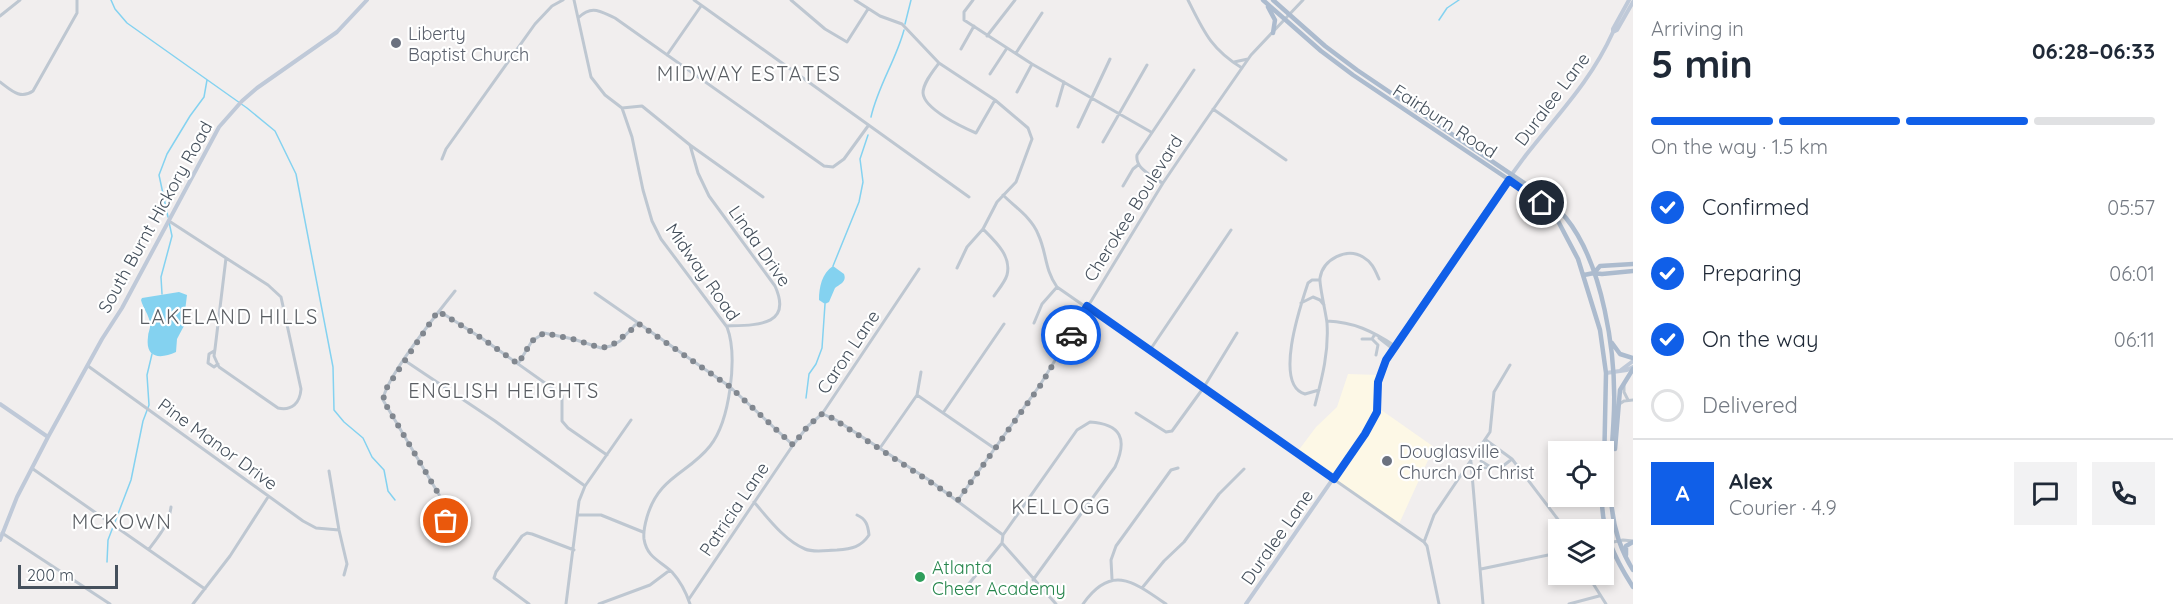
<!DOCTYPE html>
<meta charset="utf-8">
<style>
body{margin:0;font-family:Quicksand,sans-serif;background:#f2f2f3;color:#1f2937;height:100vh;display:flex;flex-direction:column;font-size:22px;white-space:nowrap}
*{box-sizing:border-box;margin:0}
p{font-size:20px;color:#747a83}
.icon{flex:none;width:33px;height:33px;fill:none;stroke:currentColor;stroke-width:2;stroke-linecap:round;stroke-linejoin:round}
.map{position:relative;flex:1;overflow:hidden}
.panel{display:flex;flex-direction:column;background:#fff;width:540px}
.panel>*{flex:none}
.buttons{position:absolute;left:1548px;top:441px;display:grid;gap:12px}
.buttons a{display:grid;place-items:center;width:66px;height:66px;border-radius:0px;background:#fff;box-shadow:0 3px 9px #0003;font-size:30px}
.scale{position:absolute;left:18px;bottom:15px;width:100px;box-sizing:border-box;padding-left:6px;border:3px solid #45505c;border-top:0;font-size:16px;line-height:21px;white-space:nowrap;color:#45505c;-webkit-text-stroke:4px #fff;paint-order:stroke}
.pin{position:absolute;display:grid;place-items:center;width:51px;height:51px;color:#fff;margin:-26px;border:3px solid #fff;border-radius:50%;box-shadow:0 2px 6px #0007}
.courier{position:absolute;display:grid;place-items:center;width:60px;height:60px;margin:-30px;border:4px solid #105fe8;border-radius:50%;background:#fff;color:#222;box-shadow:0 2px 8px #0007}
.overview em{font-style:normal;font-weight:700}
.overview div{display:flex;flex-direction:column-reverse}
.overview{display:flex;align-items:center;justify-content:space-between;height:102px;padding:0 18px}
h1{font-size:39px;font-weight:700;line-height:45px}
.bar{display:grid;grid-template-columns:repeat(4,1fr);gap:9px 6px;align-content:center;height:72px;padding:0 18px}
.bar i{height:8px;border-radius:4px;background:#e0e1e3}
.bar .active{background:#105fe8}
.bar p{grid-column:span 4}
.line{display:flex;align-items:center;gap:15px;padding:0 18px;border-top:2px solid #e0e1e3}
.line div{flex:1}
.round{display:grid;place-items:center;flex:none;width:63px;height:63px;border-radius:0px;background:#f2f2f3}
ol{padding:0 18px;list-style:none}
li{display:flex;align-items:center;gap:18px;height:66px}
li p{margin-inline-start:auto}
li .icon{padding:6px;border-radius:50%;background:#105fe8;color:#fff;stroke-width:4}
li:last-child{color:#747a83}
li i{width:33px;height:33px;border:3px solid #e0e1e3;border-radius:50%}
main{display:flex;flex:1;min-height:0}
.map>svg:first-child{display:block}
.commercial{fill:#fdf8e6}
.water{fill:#84d2f0}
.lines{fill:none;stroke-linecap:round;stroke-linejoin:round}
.stream{stroke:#84d2f0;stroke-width:1.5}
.street{stroke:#bec7d1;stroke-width:3}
.secondary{stroke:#bfc9d8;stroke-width:4}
.primary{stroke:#acbbce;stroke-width:4.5}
.done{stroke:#81878f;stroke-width:6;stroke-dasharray:0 10.8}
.route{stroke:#105fe8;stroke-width:8}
.worship-dot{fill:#6b7280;stroke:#fff;stroke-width:2}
.leisure-dot{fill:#2e9e5b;stroke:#fff;stroke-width:2}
.labels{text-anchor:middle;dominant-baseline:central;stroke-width:4.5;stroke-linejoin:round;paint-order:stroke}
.worship-label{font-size:18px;fill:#5b616d;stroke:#fff;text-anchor:start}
.street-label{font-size:18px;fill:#45505c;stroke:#fff}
.leisure-label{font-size:18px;fill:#27864d;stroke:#fff;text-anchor:start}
.neighbourhood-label{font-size:20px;letter-spacing:1.5px;fill:#5a5e63;stroke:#fff}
</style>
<main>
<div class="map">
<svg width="1633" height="604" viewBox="0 0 1633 604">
<rect width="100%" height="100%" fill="#f1eeee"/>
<path class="commercial" d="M1348 374 1379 375 1377 407 1434 447 1399 524 1353 493 1298 451 1316 427 1337 407Z"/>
<path class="water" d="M833 266 844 274C847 282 840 284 835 288L829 302 825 304 819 300C819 287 822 273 833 266Z
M179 292 187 295 185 311 186 322 177 339 176 352C161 359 145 359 148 337 148 332 151 328 150 323 149 315 143 308 141 300L142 298Z"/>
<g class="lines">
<path class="stream" d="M111 0 115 9 127 23 247 108 275 131 296 174 333 367 334 410 344 422 363 438 372 457 384 470 388 491 395 500
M1439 20 1447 8 1459 0
M905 24 911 0
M871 117C878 86 896 60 904 30
M168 217 159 175 167 154 190 116 204 97 207 80
M833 266 859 202 863 182 860 159 868 135
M162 294 161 277 172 236 169 222
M806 398 809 374 816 364 822 348 825 304
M107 562 108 540 131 480 143 421 149 405 147 375 152 354"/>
<path class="street" d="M574 0 591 77 605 95 622 108 632 137 643 190 652 221 661 239 727 327C738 356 730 421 710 446 688 474 659 476 647 517 645 524 643 531 644 539 647 558 661 561 672 572 681 582 686 592 690 604
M694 0 969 197
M791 0 825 29 847 42 868 9
M855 0 880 16 902 24 939 63 995 100 1028 128 1032 139 1016 182 997 202 983 229 967 247 957 268
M973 0 964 12V20L1032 64 1151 132
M1188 0C1204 32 1211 49 1242 68
M0 16 20 0
M578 18C592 5 599 11 615 18L824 166 833 167 844 159 868 126
M987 36 1015 0
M961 49 974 26
M1016 53 1042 13
M667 55 701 6
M1234 62 1248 59
M939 63C933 71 923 83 923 93 924 109 962 127 976 133L995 100
M990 74 1007 48
M0 82C11 90 20 100 33 91L77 13V0
M1017 92 1032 64
M1057 106 1064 82
M622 108 642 106 690 145 763 197
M1213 109 1286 160
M1078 127 1110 59
M1103 142 1147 65
M690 145 698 173 709 196 775 286C793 326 757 325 727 326
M442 159 446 149 535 24 552 6 563 0
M1162 183C1152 175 1135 169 1137 155L1194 70
M1123 186 1133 169 1138 165
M1003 195C1015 207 1032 218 1038 234 1047 253 1044 268 1057 287L1424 542
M169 221 226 258
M983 229C995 241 1012 256 1007 275 1005 282 998 290 994 296
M226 258 268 285 281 297 301 389C300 403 292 411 278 408L219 367 214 356 215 349Z
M595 293 729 386 793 445
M1301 303 1313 297 1320 300 1324 305
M439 311 483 339 559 393 562 396V421L568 428 607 455
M1327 321C1354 322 1372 331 1395 346
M1034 323 1042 304 1057 287
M1379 338 1393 349
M1362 339H1372L1375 334
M1372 339 1378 345 1376 355
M1150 350 1231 230
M214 351 209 354 208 363 214 367 218 364
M404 360 495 421 585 486
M518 364 532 341 544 333 573 339 601 348 611 346 620 341 635 325 639 324
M88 366 303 521 316 528 339 530
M1624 385V392L1628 400
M1319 390 1305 394C1273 385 1301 304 1308 283L1312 280H1319
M917 395 994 448
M1315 405C1322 378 1329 352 1327 323 1326 313 1319 285 1320 278 1323 259 1347 247 1363 257 1372 262 1375 270 1379 279
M1618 405 1624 401 1633 400
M943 413 1004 324
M1136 413 1166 432 1172 431 1204 387 1237 333
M823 414 836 420 929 480 1003 535 1002 543 1056 604
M1486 440 1512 459 1566 530
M880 448 917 395 921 372
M1481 461 1489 466
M1471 462 1483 604
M1481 468 1503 466 1512 459
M33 469 205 589
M329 471 339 530 347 564 344 575
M958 500 1040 385 1163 183 1203 124 1251 55 1303 0
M754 502C768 518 784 540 805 549 814 553 828 550 837 550 852 549 861 547 869 535 868 525 866 519 857 515
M579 515H601L643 532
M446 525 445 507 441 498 383 400C385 378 439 311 455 291
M2 533 110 604
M1003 535 1077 430 1090 422C1121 424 1128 439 1115 467L1033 580
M1604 544 1623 540 1633 541
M149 549C159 536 169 524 171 507
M1481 569 1558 553
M1587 574 1606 604
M1112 579 1111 560 1116 546 1171 470 1178 468
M1142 588 1164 561 1184 542 1219 494 1244 469
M963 591 1002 543
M689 599 793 445 808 426 822 414 919 269
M193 604 230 556 268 497
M529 604 494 578 496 572 522 536 527 533 532 534 574 550
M566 604 579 501 585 486 631 420
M599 604 650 585 670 570
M1083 604C1111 564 1133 581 1166 604
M1439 604 1427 546 1424 542 1434 515 1490 432 1494 392 1510 365
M1569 604 1599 596"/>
<path class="secondary" d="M1613 32 1617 30 1633 2
M1621 370 1633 361
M1606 373 1627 370 1633 367
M0 404 48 437
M0 540 17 497 48 437 102 339 122 308 219 127 242 101 257 88 337 32 367 0
M1246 604 1371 424C1383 401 1375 384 1386 360 1430 291 1478 220 1526 155 1558 114 1591 81 1613 32V29L1629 0"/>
<path class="primary" d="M1263 0 1321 51 1353 75 1514 183 1542 203 1558 221 1578 259 1600 330 1606 373 1604 469
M1273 0 1325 46 1357 70 1539 193C1548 201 1558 209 1566 218 1603 264 1616 353 1614 410 1612 467 1601 520 1633 570
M1268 7 1275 20 1273 33
M1594 273 1600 266 1633 264
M1584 275 1594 273 1602 274 1633 271
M1612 343 1620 354 1633 358
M1615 449 1620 390 1633 369
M1602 496C1601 531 1615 559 1633 587
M1626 555V546L1633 542"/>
</g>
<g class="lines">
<path class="done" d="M446 521 445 507 441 498 383 400 386 389 438 311 483 339 518 364 532 341 544 333 573 339 601 348 611 346 639 324 729 386 793 445 808 426 822 414 829 416 958 500 1040 386 1071 335"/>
<path class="route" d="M1071 335 1087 306 1334 479 1365 434 1377 412 1378 382 1386 360 1509 180 1542 203"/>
</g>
<g class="worship-dot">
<circle cx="396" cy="43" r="6"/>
<circle cx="1387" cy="461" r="6"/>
</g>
<circle class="leisure-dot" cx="920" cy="577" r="6"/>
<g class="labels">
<g class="worship-label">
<text x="408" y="33">Liberty<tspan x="408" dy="21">Baptist Church</tspan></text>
<text x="1399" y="451">Douglasville<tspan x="1399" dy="21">Church Of Christ</tspan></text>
</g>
<g class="street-label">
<text transform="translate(1552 99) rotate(-53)">Duralee Lane</text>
<text transform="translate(1445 121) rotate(33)">Fairburn Road</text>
<text transform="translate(1133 208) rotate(-58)">Cherokee Boulevard</text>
<text transform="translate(155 217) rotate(-61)">South Burnt Hickory Road</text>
<text transform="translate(760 246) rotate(55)">Linda Drive</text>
<text transform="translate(703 272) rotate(55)">Midway Road</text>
<text transform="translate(848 352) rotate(-56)">Caron Lane</text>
<text transform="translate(218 444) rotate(36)">Pine Manor Drive</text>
<text transform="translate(734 509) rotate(-56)">Patricia Lane</text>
<text transform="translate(1277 537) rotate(-55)">Duralee Lane</text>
</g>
<g class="leisure-label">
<text x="932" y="567">Atlanta<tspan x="932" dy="21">Cheer Academy</tspan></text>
</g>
<g class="neighbourhood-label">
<text x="749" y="73">MIDWAY ESTATES</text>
<text x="229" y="316">LAKELAND HILLS</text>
<text x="504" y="390">ENGLISH HEIGHTS</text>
<text x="1061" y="506">KELLOGG</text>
<text x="122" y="521">MCKOWN</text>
</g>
</g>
</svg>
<div class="buttons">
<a><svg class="icon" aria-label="locate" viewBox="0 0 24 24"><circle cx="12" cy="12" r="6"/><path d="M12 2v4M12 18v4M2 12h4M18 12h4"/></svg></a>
<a><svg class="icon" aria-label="layers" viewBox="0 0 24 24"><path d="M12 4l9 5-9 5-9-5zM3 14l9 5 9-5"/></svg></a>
</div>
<div class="scale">200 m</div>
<div class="pin" style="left:446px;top:521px;background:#ea580c"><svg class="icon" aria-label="bag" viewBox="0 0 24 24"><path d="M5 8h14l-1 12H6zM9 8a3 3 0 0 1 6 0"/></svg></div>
<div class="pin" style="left:1542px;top:203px;background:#1f2937"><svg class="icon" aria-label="home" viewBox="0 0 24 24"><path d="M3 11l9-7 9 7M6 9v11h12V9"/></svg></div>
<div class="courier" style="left:1071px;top:335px"><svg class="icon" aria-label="car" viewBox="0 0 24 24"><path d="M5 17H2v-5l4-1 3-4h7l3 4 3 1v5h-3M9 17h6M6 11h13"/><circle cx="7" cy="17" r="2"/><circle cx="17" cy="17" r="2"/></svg></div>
</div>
<section class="panel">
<div class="overview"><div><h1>5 min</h1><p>Arriving in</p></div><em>06:28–06:33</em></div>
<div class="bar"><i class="active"></i><i class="active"></i><i class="active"></i><i></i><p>On the way · 1.5 km</p></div>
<ol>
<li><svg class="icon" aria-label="check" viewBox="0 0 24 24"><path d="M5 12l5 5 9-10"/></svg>Confirmed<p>05:57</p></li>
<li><svg class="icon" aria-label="check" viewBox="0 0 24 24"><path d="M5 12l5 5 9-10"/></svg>Preparing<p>06:01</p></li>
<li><svg class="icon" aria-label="check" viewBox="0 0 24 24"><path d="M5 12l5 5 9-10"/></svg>On the way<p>06:11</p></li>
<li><i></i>Delivered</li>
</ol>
<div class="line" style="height:108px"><b class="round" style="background:#105fe8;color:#fff">A</b><div><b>Alex</b><p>Courier · 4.9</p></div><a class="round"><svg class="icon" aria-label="chat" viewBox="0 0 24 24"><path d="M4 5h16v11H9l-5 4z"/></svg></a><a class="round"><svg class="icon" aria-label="phone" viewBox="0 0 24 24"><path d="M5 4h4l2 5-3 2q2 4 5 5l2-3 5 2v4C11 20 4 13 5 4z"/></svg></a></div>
</section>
</main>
